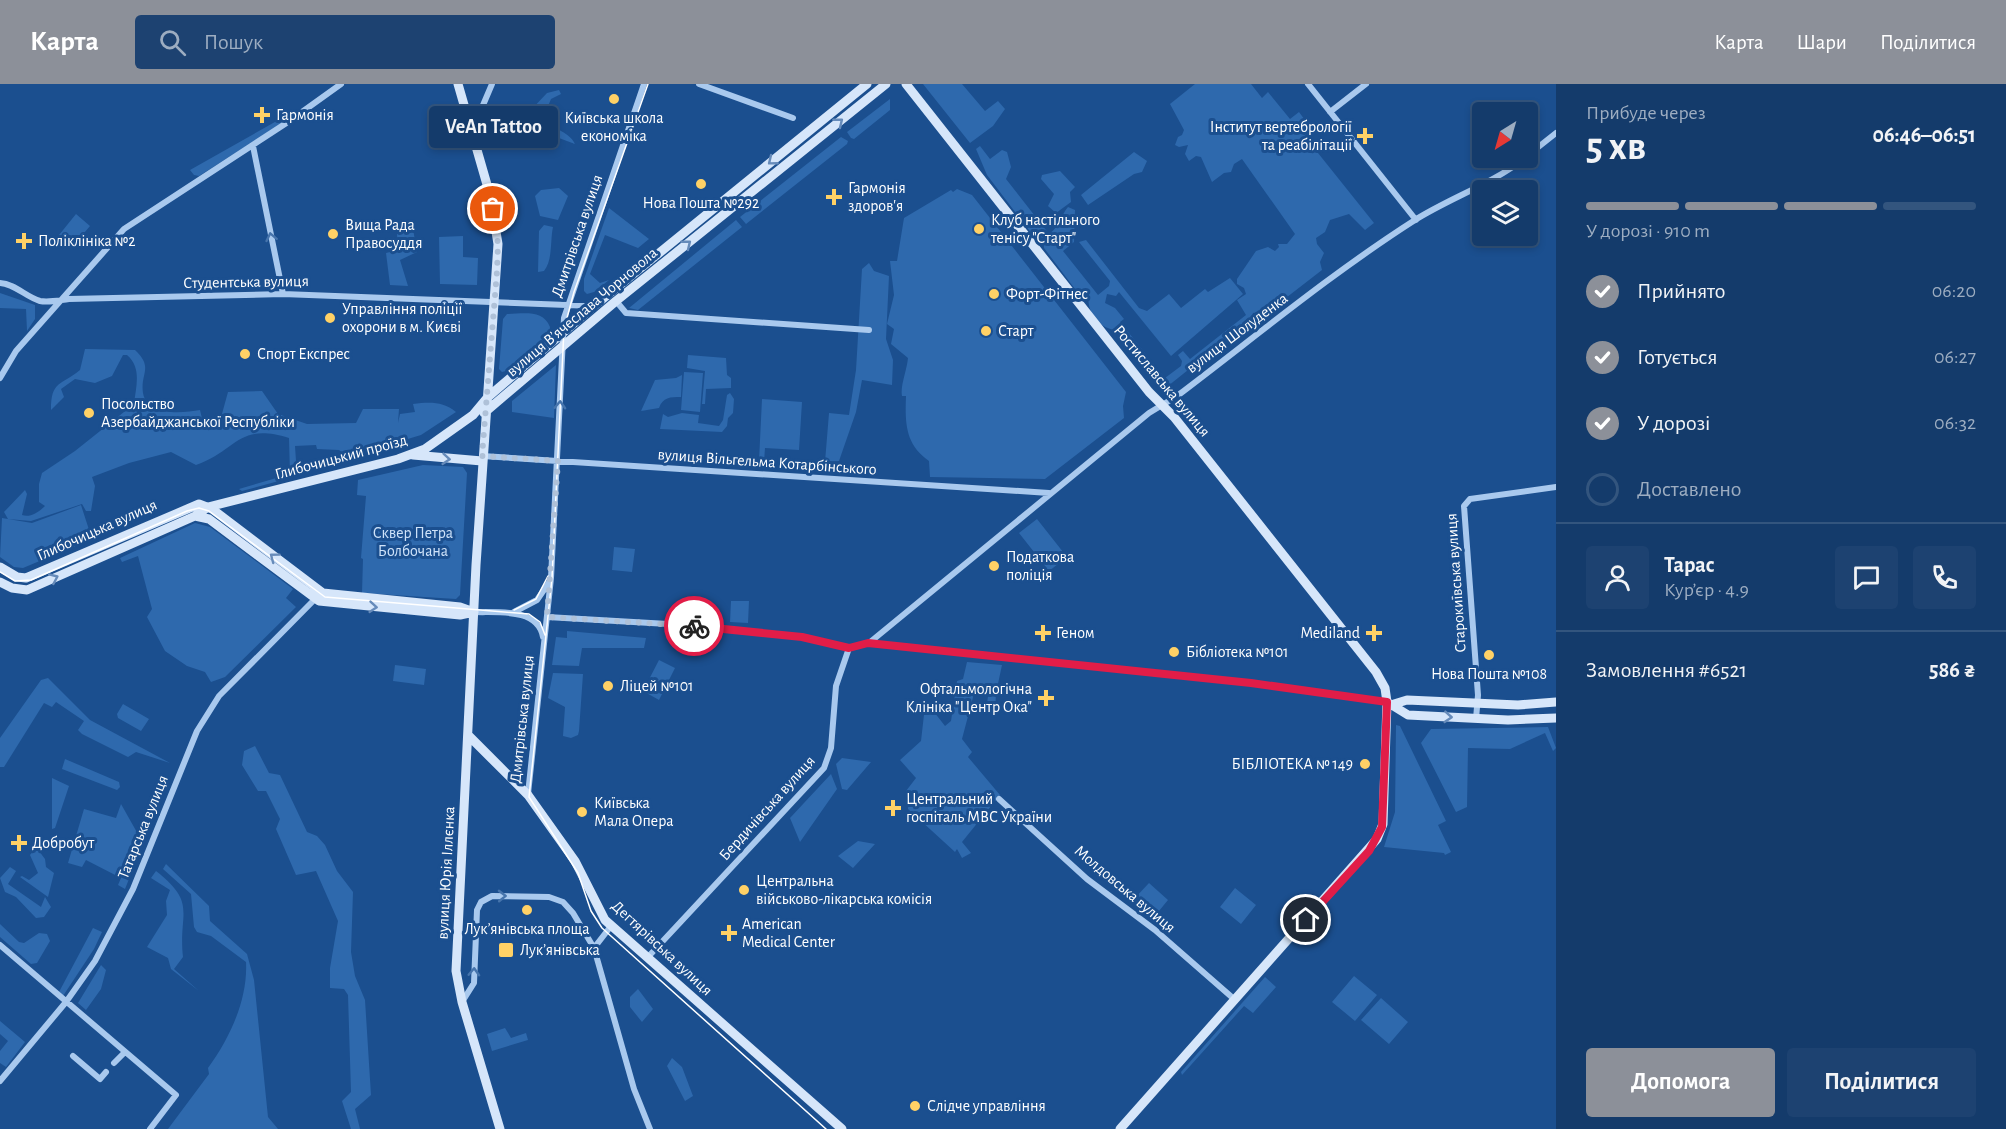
<!DOCTYPE html>
<html lang="uk">
<meta charset="utf-8">
<style>
body{margin:0;font-family:"Alegreya Sans",sans-serif;background:#1d4271;color:#f1f3f6;height:100vh;display:flex;flex-direction:column;font-size:22px;white-space:nowrap}
*{box-sizing:border-box;margin:0}
p{font-size:20px;color:#9dadc1}
.icon{flex:none;width:33px;height:33px;fill:none;stroke:currentColor;stroke-width:2;stroke-linecap:round;stroke-linejoin:round}
.map{position:relative;flex:1;overflow:hidden}
.details{display:flex;flex-direction:column;background:#143b6b;width:450px}
.details>*{flex:none}
.needle{width:39px;rotate:217deg}
.tools{position:absolute;left:1472px;top:18px;display:grid;gap:12px}
.tools a{display:grid;place-items:center;width:66px;height:66px;border-radius:6px;background:#143b6b;box-shadow:0 3px 9px #0003,0 0 0 2px #33557e;font-size:30px}
.pin{position:absolute;display:grid;place-items:center;width:51px;height:51px;color:#fff;margin:-26px;border:3px solid #fff;border-radius:50%;box-shadow:0 2px 6px #0007}
.courier{position:absolute;display:grid;place-items:center;width:60px;height:60px;margin:-30px;border:4px solid #e11d48;border-radius:50%;background:#fff;color:#222;box-shadow:0 2px 8px #0007}
.bubble{position:absolute;height:42px;border-radius:6px;background:#143b6b;box-shadow:0 3px 9px #0003,0 0 0 2px #33557e;font-size:20px;font-weight:700;line-height:42px;text-align:center}
.head em{font-style:normal;font-weight:700}
.head div{display:flex;flex-direction:column-reverse}
.head{display:flex;align-items:center;justify-content:space-between;height:102px;padding:0 30px}
h1{font-size:39px;font-weight:700;line-height:45px}
.bar{display:grid;grid-template-columns:repeat(4,1fr);gap:9px 6px;align-content:center;height:72px;padding:0 30px}
.bar i{height:8px;border-radius:4px;background:#33557e}
.bar .current{background:#8c9099}
.bar p{grid-column:span 4}
.line{display:flex;align-items:center;gap:15px;padding:0 30px;border-top:2px solid #33557e}
.line div{flex:1}
.round{display:grid;place-items:center;flex:none;width:63px;height:63px;border-radius:6px;background:#1d4271}
ol{padding:0 30px;list-style:none}
li{display:flex;align-items:center;gap:18px;height:66px}
li p{margin-inline-start:auto}
li .icon{padding:6px;border-radius:50%;background:#8c9099;color:#fff;stroke-width:4}
li:last-child{color:#9dadc1}
li i{width:33px;height:33px;border:3px solid #33557e;border-radius:50%}
.button{display:flex;gap:12px;margin-top:auto;padding:12px 30px}
.button a{flex:1;height:69px;border-radius:6px;background:#8c9099;color:#fff;font-size:24px;font-weight:700;line-height:69px;text-align:center}
.button a+a{background:#1d4271;color:#f1f3f6}
header{display:flex;align-items:center;gap:36px;box-sizing:border-box;height:84px;padding:0 30px;background:#8c9099;color:#fff}
header strong{font-size:28px}
nav{display:flex;gap:33px;margin-inline-start:auto;font-size:21px}
.search{width:420px;height:54px;background:#1d4271;display:flex;align-items:center;gap:15px;box-sizing:border-box;padding:0 21px;border-radius:6px;color:#9dadc1;font-size:22px}
main{display:flex;flex:1;min-height:0}
.map>svg:first-child{display:block}
.green{fill:#2e69ad}
.lines{fill:none;stroke-linecap:round;stroke-linejoin:round}
.street{stroke:#a9c9ee;stroke-width:6}
.secondary{stroke:#d6e6fa;stroke-width:9}
.tram{stroke:#fff;stroke-width:1.5}
.oneway{stroke:#668bba}
.oneway2{stroke:#4674ac}
.done{stroke:#afc1d8;stroke-width:6;stroke-dasharray:0 10.8}
.route{stroke:#e11d48;stroke-width:8}
.poi-dot{fill:#ffd166;stroke:#1b4f8f;stroke-width:2}
.labels{text-anchor:middle;dominant-baseline:central;stroke-width:6;stroke-linejoin:round;paint-order:stroke}
.poi-label{font-size:16px;fill:#fff;stroke:#1b4f8f;text-anchor:start}
.street-label{font-size:16px;fill:#fff;stroke:#1b4f8f}
.park-label{font-size:16px;fill:#cfe3fa;stroke:#1b4f8f}
</style>
<header>
<strong>Карта</strong>
<div class="search"><svg class="icon" aria-label="search" viewBox="0 0 24 24"><circle cx="10" cy="10" r="6"/><path d="M15 15l6 6"/></svg>Пошук</div>
<nav><a>Карта</a><a>Шари</a><a>Поділитися</a></nav>
</header>
<main>
<div class="map">
<svg width="1556" height="1045" viewBox="0 0 1556 1045">
<rect width="100%" height="100%" fill="#1b4f8f"/>
<path class="green" d="M923 0H962L985 27 998 17 1005 25 993 42 970 59Z
M1195 0H1251L1262 14 1268 8 1290 35 1299 28 1313 47 1306 54 1374 139 1365 146 1349 130 1330 136 1325 148 1316 154 1317 160 1324 169 1320 178 1322 186 1269 227 1253 229 1248 241 1243 242 1168 302C1152 300 1127 259 1116 246 1099 245 1085 226 1089 209L1082 211 1075 205 1044 164 1043 154 1032 150 987 91 976 65 980 62 990 75 1002 66 1007 68 1011 83 1006 95 1049 150C1063 139 1059 134 1068 123L1075 126 1074 158 1063 167 1098 211 1109 202 1110 197 1079 158 1086 156 1139 224 1147 227 1169 210 1181 224 1205 205 1208 208 1230 194 1243 210 1171 272 1119 208 1116 212 1107 210 1105 219 1115 224 1124 235 1120 238 1165 294 1181 282 1182 277 1178 271 1183 267 1190 275 1246 231 1237 216 1246 210 1244 204 1237 200V195L1256 167 1268 163 1275 167 1279 163 1278 160H1287L1295 150 1242 75 1234 80 1231 88 1224 89 1212 98 1201 73 1196 72 1189 77 1185 70 1188 61 1179 63 1175 61 1178 53 1182 51 1184 46 1170 20Z
M559 6 561 10 551 15 543 34C552 46 568 46 575 60L532 44 530 27 547 9Z
M890 15V26L854 55 851 54 847 48Z
M282 34 284 38 199 92 194 91 190 86Z
M841 53 848 57 847 60 746 140 740 133Z
M1134 68 1147 77 1142 88 1134 90 1088 121 1081 111Z
M1060 87 1075 103 1070 108 1071 118 1056 129 1048 122 1054 110 1041 95 1042 91Z
M559 104 568 112 558 136 540 132 535 112 541 106Z
M957 105 972 111 1126 308 1123 322 1124 334 1045 395 930 393 929 377C905 360 905 339 906 312H902C900 302 907 286 908 274L891 260 894 245 887 240 894 211 890 177H897L904 134 951 106 953 108Z
M609 124 649 155 638 164 605 151 590 190 600 199 609 196 594 208 587 210 584 207V195Z
M76 130 90 142 73 162 59 151Z
M736 136 742 143 638 226 629 224Z
M544 141 553 143C550 156 553 176 544 187L538 188 539 147Z
M413 145 417 168 400 176 408 202 390 201 386 169 398 166 397 150Z
M463 152V173L478 174 477 201 440 200 439 153Z
M869 179 874 187 889 192 886 255 893 276 892 301 862 296 856 328 839 377 825 378 829 329 849 331 856 286 862 185Z
M0 209 35 221V235L27 247 26 225 0 224Z
M507 230C523 230 543 225 550 243 549 260 518 285 502 288L499 285 503 235Z
M85 265 135 266C154 284 140 289 143 309 147 333 183 329 200 326L204 343 220 337 228 308 262 307 278 330 307 340 356 339 363 325H399L398 339 400 330 415 328 413 320C429 318 443 317 456 328L421 351 348 373 339 366 317 365 316 361 295 362 297 392 242 407 239 405 290 390 289 354C237 338 237 367 196 381L171 368 129 379 92 393 95 402 91 427H86L82 420 31 437 8 435 4 428 25 406 27 410 22 431C30 434 39 428 45 422L39 418V400L42 389 75 367 134 320C136 302 142 284 127 271H123L112 292 95 299 75 295 61 305 64 313 51 326C51 296 61 302 80 286Z
M688 271 726 274 727 291 731 294V304L706 305 705 320H702L705 287 687 284Z
M556 281 554 334 512 328V317Z
M684 288 703 289 700 328 681 326Z
M682 291 681 313C670 313 663 313 659 324L641 327 655 296 676 294Z
M730 309 734 315 733 329 728 334 727 342 722 348 660 345 663 330 668 333 682 329 699 331 698 339 719 342 723 336 727 311Z
M762 315 802 318 799 366 765 364 764 378 759 377Z
M423 381 463 383 467 389 460 511 456 515 362 509 363 475 361 474 366 412 357 411 358 396Z
M81 421 92 455 23 484 14 483 0 473 2 434 32 439Z
M1037 435 1067 473 1049 487 1019 449Z
M195 439 210 443 293 505 286 514 296 523 225 593 211 598 205 588 187 582 165 567 147 533 152 525 138 472 122 478 120 474Z
M614 463 635 465 632 488 612 486Z
M731 517H749L748 539 730 538Z
M567 547 646 554 644 564H582L579 582 552 581 556 553 567 554Z
M659 576 675 584 659 616 643 607Z
M967 578 1002 581 996 609 995 629 986 627 989 605 976 602 962 655 972 668 968 673 1000 711 962 758 971 769 962 774 957 765 955 768 908 725 909 713 906 707 916 694 900 676 921 657 925 622 928 625 931 624 945 642 951 637 957 597 963 595Z
M395 581 426 585 424 601 393 597Z
M553 589 583 590 579 647 578 651 571 654 563 652 565 623 548 614Z
M48 594 90 636 170 679 136 668 128 673 82 650 78 646 84 637 56 618 52 623 44 619 4 683H0V654L41 596Z
M123 620 149 635 141 647 118 634 117 630Z
M1396 641 1400 642 1446 737 1438 741 1451 768 1445 771 1444 769 1384 763 1395 728Z
M1548 643 1556 664 1553 667 1545 649 1510 665 1468 664 1467 723 1456 728 1421 659 1431 645Z
M255 662 269 689 280 691 307 748 317 752 325 761 337 787 353 808 351 868 355 892 365 916 371 1011 355 1025 360 1045H351L342 1017 351 1008 348 911 344 905 330 904V884L338 837 316 787 296 791 276 745 280 735 266 707H258L242 681 244 667Z
M842 674 871 678 847 706 842 705 836 680Z
M65 675 119 698 120 703 117 706 62 685Z
M831 690 837 705 800 758 790 734Z
M52 694 69 702 55 744 52 745Z
M121 720 139 752 145 755 125 805 118 801 121 794 86 776 82 783 68 779 84 725 116 734Z
M858 757 875 760 853 784 838 772Z
M36 763 45 775 46 783 54 789 48 813 20 793 22 792 29 796 38 789 30 771Z
M166 780 209 822 210 837 247 870 254 896 268 1033 278 1045H168L209 990 208 984C230 954 248 915 246 878L211 852 197 848 194 843 191 810 163 785Z
M10 783 16 787 8 800 41 823 45 813 51 823 44 833 36 834 16 813 5 808 0 794Z
M156 787C198 820 178 828 183 873L174 885 199 907 171 885 168 874 147 863 167 831 166 817 170 806 151 794Z
M1149 799 1168 816 1154 833 1134 815Z
M1235 804 1256 821 1241 840 1220 823Z
M0 840 19 858 24 859 39 849 47 850 50 857 37 879 31 880 0 853Z
M93 844 102 848 94 865 63 912 59 908Z
M101 881 106 886 101 905 86 926 78 919Z
M1354 892 1377 911 1355 937 1332 918Z
M1265 893 1276 903 1253 929 1244 922 1182 991 1181 988Z
M638 905 653 925 642 938 630 923V913Z
M1381 914 1408 938 1389 960 1361 936Z
M0 937 25 958 6 983 0 979V967L8 957 0 950Z
M505 944 511 954 526 949 528 956 492 967 487 950Z
M672 974 682 983 693 1012 685 1017 667 982Z"/>
<g class="lines">
<path class="street" d="M699 0 793 34
M1308 0 1416 136
M1330 28 1366 0
M472 47 492 0
M253 62 283 210
M1527 72 1556 49
M0 199C15 200 26 213 40 217 49 219 60 216 69 215L283 210 593 222
M616 217 626 229 869 246
M0 294 16 267 124 145 288 38 341 0
M482 372 1049 409
M474 528C496 529 538 523 543 553
M514 528 537 516 550 497
M547 533 668 540 802 553 849 564 868 559 1251 599 1387 618
M869 559 1149 329 1177 312C1255 253 1332 189 1415 136 1450 114 1492 100 1525 74
M1476 635 1478 611 1464 422 1470 415 1556 403
M528 710 551 494 564 234 644 0
M999 715 1087 795 1155 846 1234 915
M0 861 176 1011 150 1045
M594 864 611 842
M648 873 824 684 831 664 836 602 849 564
M462 918 474 899 477 826 481 818 492 812 549 813 563 818 573 829 594 864 634 1005 650 1045
M73 972 100 995 106 988
M114 979 125 968
M0 997 66 918 95 877 133 805 197 647 219 612 318 512"/>
<path class="secondary" d="M458 0 490 111 498 160 476 481 456 887 462 918 500 1045
M906 0 1149 308 1174 333 1376 588 1385 604 1387 618 1383 740 1377 755 1120 1045
M484 329 616 217 886 0
M413 371 482 377
M195 432 209 435 319 517 460 531 474 528
M0 483 17 493 26 494 199 420 212 425 323 509 460 523 474 528
M0 498 12 504 27 506 195 432 208 423 398 375 425 365 473 331 488 313 594 222 867 0
M1387 618 1408 631 1508 636 1556 634
M1394 620 1407 616 1518 621 1556 618
M469 652 528 711 575 777 605 836 842 1045"/>
<path class="tram" d="M648 0 574 208 564 245 552 494 529 713 578 789 591 827 602 844 826 1045
M0 488 15 497 31 496 187 427 199 424 209 427 325 513 529 530 540 538 545 551
M514 526 536 515 548 492"/>
</g>
<defs><path id="oneway-chevron" d="M-2-3.5L2.5 0L-2 3.5" fill="none" stroke-width="1.6" stroke-linecap="round" stroke-linejoin="round" transform="scale(1.5)"/></defs>
<g class="oneway">
<use href="#oneway-chevron" transform="translate(839 38) rotate(-39)"/>
<use href="#oneway-chevron" transform="translate(772 77) rotate(141)"/>
<use href="#oneway-chevron" transform="translate(687 160) rotate(-39)"/>
<use href="#oneway-chevron" transform="translate(446 375) rotate(5)"/>
<use href="#oneway-chevron" transform="translate(274 473) rotate(-143)"/>
<use href="#oneway-chevron" transform="translate(54 494) rotate(-24)"/>
<use href="#oneway-chevron" transform="translate(373 523) rotate(5)"/>
<use href="#oneway-chevron" transform="translate(1448 633) rotate(4)"/>
</g>
<g class="oneway2">
<use href="#oneway-chevron" transform="translate(271 153) rotate(-102)"/>
<use href="#oneway-chevron" transform="translate(560 321) rotate(-88)"/>
<use href="#oneway-chevron" transform="translate(502 812) rotate(-1)"/>
<use href="#oneway-chevron" transform="translate(474 888) rotate(-88)"/>
</g>
<g class="lines">
<path class="done" d="M493 125 498 160 497 187 482 372 558 377 547 533 694 542"/>
<path class="route" d="M694 542 802 553 849 564 868 559 1251 599 1387 618 1382 743 1369 767 1306 836"/>
</g>
<g class="poi-dot">
<circle cx="614" cy="15" r="6"/>
<path d="M259 22h6v6h6v6h-6v6h-6v-6h-6v-6h6z"/>
<path d="M1362 43h6v6h6v6h-6v6h-6v-6h-6v-6h6z"/>
<circle cx="701" cy="100" r="6"/>
<path d="M831 104h6v6h6v6h-6v6h-6v-6h-6v-6h6z"/>
<circle cx="979" cy="145" r="6"/>
<circle cx="333" cy="150" r="6"/>
<path d="M21 148h6v6h6v6h-6v6h-6v-6h-6v-6h6z"/>
<circle cx="994" cy="210" r="6"/>
<circle cx="330" cy="234" r="6"/>
<circle cx="986" cy="247" r="6"/>
<circle cx="245" cy="270" r="6"/>
<circle cx="89" cy="329" r="6"/>
<circle cx="994" cy="482" r="6"/>
<path d="M1040 540h6v6h6v6h-6v6h-6v-6h-6v-6h6z"/>
<path d="M1371 540h6v6h6v6h-6v6h-6v-6h-6v-6h6z"/>
<circle cx="1174" cy="568" r="6"/>
<circle cx="1489" cy="571" r="6"/>
<circle cx="608" cy="602" r="6"/>
<path d="M1043 605h6v6h6v6h-6v6h-6v-6h-6v-6h6z"/>
<circle cx="1365" cy="680" r="6"/>
<path d="M890 715h6v6h6v6h-6v6h-6v-6h-6v-6h6z"/>
<circle cx="582" cy="728" r="6"/>
<path d="M16 750h6v6h6v6h-6v6h-6v-6h-6v-6h6z"/>
<circle cx="744" cy="806" r="6"/>
<circle cx="527" cy="826" r="6"/>
<path d="M726 840h6v6h6v6h-6v6h-6v-6h-6v-6h6z"/>
<rect x="498" y="858" width="16" height="16" rx="3"/>
<circle cx="915" cy="1022" r="6"/>
</g>
<g class="labels">
<g class="poi-label">
<text x="276" y="31">Гармонія</text>
<text x="614" y="34" text-anchor="middle">Київська школа<tspan x="614" dy="18">економіка</tspan></text>
<text x="1352" y="43" text-anchor="end">Інститут вертебрології<tspan x="1352" dy="18">та реабілітації</tspan></text>
<text x="848" y="104">Гармонія<tspan x="848" dy="18">здоров'я</tspan></text>
<text x="701" y="119" text-anchor="middle">Нова Пошта №292</text>
<text x="991" y="136">Клуб настільного<tspan x="991" dy="18">тенісу "Старт"</tspan></text>
<text x="345" y="141">Вища Рада<tspan x="345" dy="18">Правосуддя</tspan></text>
<text x="38" y="157">Поліклініка №2</text>
<text x="1006" y="210">Форт-Фітнес</text>
<text x="342" y="225">Управління поліції<tspan x="342" dy="18">охорони в м. Києві</tspan></text>
<text x="998" y="247">Старт</text>
<text x="257" y="270">Спорт Експрес</text>
<text x="101" y="320">Посольство<tspan x="101" dy="18">Азербайджанської Республіки</tspan></text>
<text x="1006" y="473">Податкова<tspan x="1006" dy="18">поліція</tspan></text>
<text x="1056" y="549">Геном</text>
<text x="1360" y="549" text-anchor="end">Mediland</text>
<text x="1186" y="568">Бібліотека №101</text>
<text x="1489" y="590" text-anchor="middle">Нова Пошта №108</text>
<text x="620" y="602">Ліцей №101</text>
<text x="1032" y="605" text-anchor="end">Офтальмологічна<tspan x="1032" dy="18">Клініка "Центр Ока"</tspan></text>
<text x="1353" y="680" text-anchor="end">БІБЛІОТЕКА № 149</text>
<text x="906" y="715">Центральний<tspan x="906" dy="18">госпіталь МВС України</tspan></text>
<text x="594" y="719">Київська<tspan x="594" dy="18">Мала Опера</tspan></text>
<text x="32" y="759">Добробут</text>
<text x="756" y="797">Центральна<tspan x="756" dy="18">військово-лікарська комісія</tspan></text>
<text x="742" y="840">American<tspan x="742" dy="18">Medical Center</tspan></text>
<text x="527" y="845" text-anchor="middle">Лукʼянівська площа</text>
<text x="520" y="866">Лукʼянівська</text>
<text x="927" y="1022">Слідче управління</text>
</g>
<g class="street-label">
<text transform="translate(577 152) rotate(-71)">Дмитрівська вулиця</text>
<text transform="translate(246 198) rotate(-1)">Студентська вулиця</text>
<text transform="translate(582 228) rotate(-40)">вулиця Вʼячеслава Чорновола</text>
<text transform="translate(1237 249) rotate(-37)">вулиця Шолуденка</text>
<text transform="translate(1162 297) rotate(50)">Ростиславська вулиця</text>
<text transform="translate(341 373) rotate(-15)">Глибочицький проїзд</text>
<text transform="translate(767 378) rotate(4)">вулиця Вільгельма Котарбінського</text>
<text transform="translate(97 446) rotate(-24)">Глибочицька вулиця</text>
<text transform="translate(1456 499) rotate(-94)">Старокиївська вулиця</text>
<text transform="translate(522 635) rotate(-84)">Дмитрівська вулиця</text>
<text transform="translate(767 724) rotate(-48)">Бердичівська вулиця</text>
<text transform="translate(143 743) rotate(-68)">Татарська вулиця</text>
<text transform="translate(446 789) rotate(-87)">вулиця Юрія Іллєнка</text>
<text transform="translate(1125 805) rotate(40)">Молдовська вулиця</text>
<text transform="translate(662 864) rotate(43)">Дегтярівська вулиця</text>
</g>
<g class="park-label">
<text x="413" y="449">Сквер Петра<tspan x="413" dy="18">Болбочана</tspan></text>
</g>
</g>
</svg>
<div class="tools">
<a><svg class="needle" viewBox="-14 -14 28 28"><path d="M0-13l5 13h-10z" fill="#e53935"/><path d="M0 13l5-13h-10z" fill="#9dadc1"/></svg></a>
<a><svg class="icon" aria-label="layers" viewBox="0 0 24 24"><path d="M12 4l9 5-9 5-9-5zM3 14l9 5 9-5"/></svg></a>
</div>
<div class="pin" style="left:493px;top:125px;background:#ea580c"><svg class="icon" aria-label="bag" viewBox="0 0 24 24"><path d="M5 8h14l-1 12H6zM9 8a3 3 0 0 1 6 0"/></svg></div>
<div class="pin" style="left:1306px;top:836px;background:#1f2937"><svg class="icon" aria-label="home" viewBox="0 0 24 24"><path d="M3 11l9-7 9 7M6 9v11h12V9"/></svg></div>
<div class="courier" style="left:694px;top:542px"><svg class="icon" aria-label="bike" viewBox="0 0 24 24"><circle cx="6" cy="16" r="4"/><circle cx="18" cy="16" r="4"/><path d="M6 16l4-8h5l3 8M10 8l3 8H6M13 5h3"/></svg></div>
<div class="bubble" style="left:429px;top:22px;width:129px">VeAn Tattoo</div>
</div>
<section class="details">
<div class="head"><div><h1>5 хв</h1><p>Прибуде через</p></div><em>06:46–06:51</em></div>
<div class="bar"><i class="current"></i><i class="current"></i><i class="current"></i><i></i><p>У дорозі · 910 m</p></div>
<ol>
<li><svg class="icon" aria-label="check" viewBox="0 0 24 24"><path d="M5 12l5 5 9-10"/></svg>Прийнято<p>06:20</p></li>
<li><svg class="icon" aria-label="check" viewBox="0 0 24 24"><path d="M5 12l5 5 9-10"/></svg>Готується<p>06:27</p></li>
<li><svg class="icon" aria-label="check" viewBox="0 0 24 24"><path d="M5 12l5 5 9-10"/></svg>У дорозі<p>06:32</p></li>
<li><i></i>Доставлено</li>
</ol>
<div class="line" style="height:108px"><a class="round"><svg class="icon" aria-label="person" viewBox="0 0 24 24"><circle cx="12" cy="8" r="4"/><path d="M4 21q1-7 8-7t8 7"/></svg></a><div><b>Тарас</b><p>Кур’єр · 4.9</p></div><a class="round"><svg class="icon" aria-label="chat" viewBox="0 0 24 24"><path d="M4 5h16v11H9l-5 4z"/></svg></a><a class="round"><svg class="icon" aria-label="phone" viewBox="0 0 24 24"><path d="M5 4h4l2 5-3 2q2 4 5 5l2-3 5 2v4C11 20 4 13 5 4z"/></svg></a></div>
<div class="line" style="height:78px"><div>Замовлення #6521</div><b>586 ₴</b></div>
<div class="button"><a>Допомога</a><a>Поділитися</a></div>
</section>
</main>
